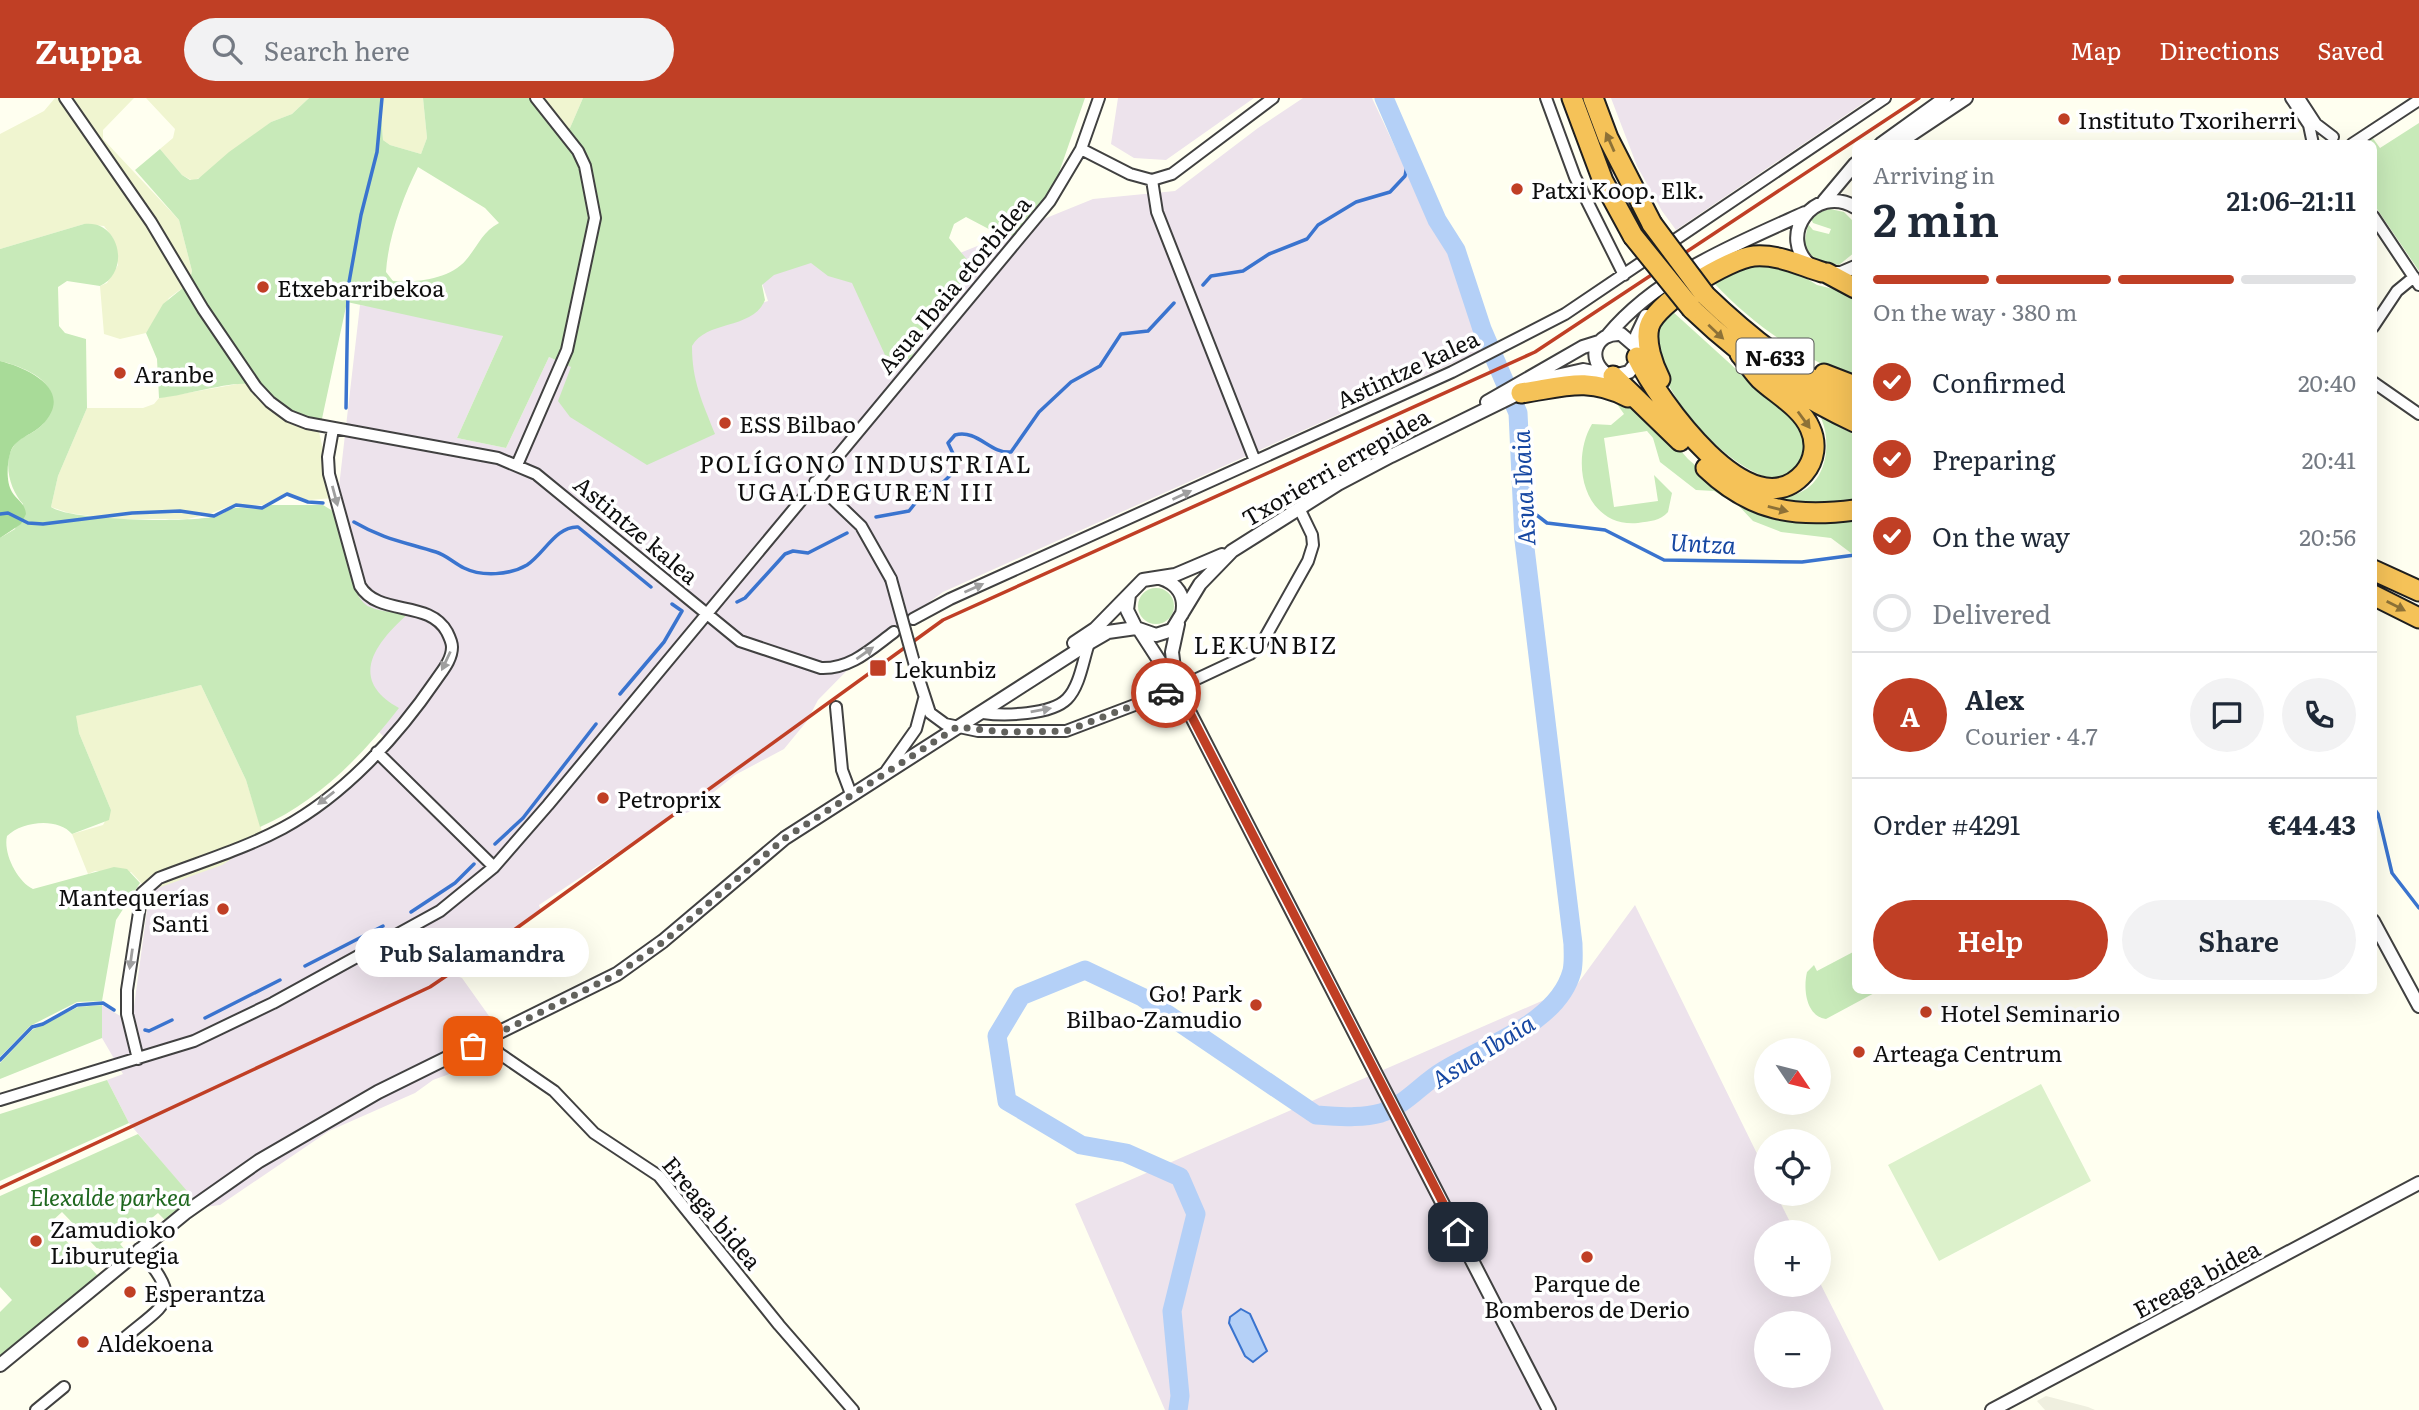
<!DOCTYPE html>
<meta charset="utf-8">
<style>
body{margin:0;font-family:Literata,serif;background:#f2f2f3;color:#1f2937;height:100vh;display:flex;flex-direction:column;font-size:26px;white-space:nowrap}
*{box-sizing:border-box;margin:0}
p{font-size:23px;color:#747a83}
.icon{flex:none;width:38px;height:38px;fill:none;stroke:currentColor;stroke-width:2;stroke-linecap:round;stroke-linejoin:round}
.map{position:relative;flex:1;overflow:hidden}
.panel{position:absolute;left:1852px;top:42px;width:525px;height:854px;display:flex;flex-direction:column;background:#fff;border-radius:10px;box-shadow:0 7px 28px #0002}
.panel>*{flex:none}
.needle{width:46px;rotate:125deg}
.tools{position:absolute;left:1754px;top:940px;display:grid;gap:14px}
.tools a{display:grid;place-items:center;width:77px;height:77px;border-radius:50%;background:#fff;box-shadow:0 7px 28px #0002;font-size:35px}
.pin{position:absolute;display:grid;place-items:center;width:60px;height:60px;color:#fff;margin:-30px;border-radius:14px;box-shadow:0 4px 10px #0006}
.courier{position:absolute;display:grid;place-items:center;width:70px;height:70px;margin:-35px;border:5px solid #c03f25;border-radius:50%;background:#fff;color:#222;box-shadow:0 2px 9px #0007}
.bubble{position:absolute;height:49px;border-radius:24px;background:#fff;box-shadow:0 7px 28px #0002;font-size:23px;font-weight:600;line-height:49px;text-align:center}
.overview em{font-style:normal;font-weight:600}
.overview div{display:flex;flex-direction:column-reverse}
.overview{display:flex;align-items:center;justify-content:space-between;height:119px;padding:0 21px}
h1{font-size:46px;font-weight:600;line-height:52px}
.bar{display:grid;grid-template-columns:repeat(4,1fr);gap:10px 7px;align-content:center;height:84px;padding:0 21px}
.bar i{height:9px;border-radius:5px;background:#e0e1e3}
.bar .selected{background:#c03f25}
.bar p{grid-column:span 4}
.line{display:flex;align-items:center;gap:18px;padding:0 21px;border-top:2px solid #e0e1e3}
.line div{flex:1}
.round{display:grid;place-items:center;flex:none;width:74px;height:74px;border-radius:37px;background:#f2f2f3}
ol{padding:0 21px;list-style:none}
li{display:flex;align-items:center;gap:21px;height:77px}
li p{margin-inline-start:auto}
li .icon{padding:7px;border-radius:50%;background:#c03f25;color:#fff;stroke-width:4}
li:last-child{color:#747a83}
li i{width:38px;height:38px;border:4px solid #e0e1e3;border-radius:50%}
.primary-button{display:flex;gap:14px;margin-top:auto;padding:14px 21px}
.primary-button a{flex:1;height:80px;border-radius:42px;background:#c03f25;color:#fff;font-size:28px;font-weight:600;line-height:80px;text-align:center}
.primary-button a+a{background:#f2f2f3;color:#1f2937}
header{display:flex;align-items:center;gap:42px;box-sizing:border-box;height:98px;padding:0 35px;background:#c03f25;color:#fff}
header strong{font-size:33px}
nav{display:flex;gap:38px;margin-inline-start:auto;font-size:24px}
.search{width:490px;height:63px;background:#f2f2f3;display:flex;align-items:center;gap:18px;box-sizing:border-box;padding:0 24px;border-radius:38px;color:#747a83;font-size:26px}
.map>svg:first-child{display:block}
.industrial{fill:#ede3ec;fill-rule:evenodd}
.farmland{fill:#f0f5d0}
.green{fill:#c8eab9;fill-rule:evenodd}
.forest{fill:#a8db98}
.pitch{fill:#dcf1cb}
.plaza{fill:#efefdf}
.water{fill:#b4d0f7;stroke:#3a74cf;stroke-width:2}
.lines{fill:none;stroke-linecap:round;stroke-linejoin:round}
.stream{stroke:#3a74cf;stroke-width:3.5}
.river{stroke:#b4d0f7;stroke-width:19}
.minor-casing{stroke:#414141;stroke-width:14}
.tertiary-casing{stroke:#414141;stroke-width:16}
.motorway-casing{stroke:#1f1f1f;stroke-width:23}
.minor{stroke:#fff;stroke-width:10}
.tertiary{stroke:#fff;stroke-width:12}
.motorway{stroke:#f5c258;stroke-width:19}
.rail{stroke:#c03f25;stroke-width:3.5}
.minor-bridge-casing{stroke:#414141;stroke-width:14;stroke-linecap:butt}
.motorway-bridge-casing{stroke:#1f1f1f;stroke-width:23;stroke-linecap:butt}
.minor-bridge{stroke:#fff;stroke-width:10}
.motorway-bridge{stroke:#f5c258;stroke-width:19}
.oneway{fill:#8d7137}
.oneway2{fill:#9f9f9f}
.done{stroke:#62625d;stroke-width:7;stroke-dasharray:0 12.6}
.route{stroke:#c03f25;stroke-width:9}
.poi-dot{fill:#c03f25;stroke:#fff;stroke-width:2.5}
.labels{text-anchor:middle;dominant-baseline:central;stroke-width:7;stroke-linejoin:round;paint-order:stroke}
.shield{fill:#fff;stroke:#565656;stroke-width:2}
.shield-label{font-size:21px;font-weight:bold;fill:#0e0e0e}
.poi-label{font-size:23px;fill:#0e0e0e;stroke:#fff;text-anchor:start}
.street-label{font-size:23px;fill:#0e0e0e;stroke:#fff}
.park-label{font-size:23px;font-style:italic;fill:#1e671e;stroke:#fff}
.neighbourhood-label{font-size:24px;letter-spacing:2px;fill:#0e0e0e;stroke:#fff}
.water-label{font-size:24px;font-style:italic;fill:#1647a2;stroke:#fff}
</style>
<header>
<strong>Zuppa</strong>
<div class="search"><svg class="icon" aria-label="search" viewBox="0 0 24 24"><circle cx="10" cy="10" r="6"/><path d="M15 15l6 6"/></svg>Search here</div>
<nav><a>Map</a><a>Directions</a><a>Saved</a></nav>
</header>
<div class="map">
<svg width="2419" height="1312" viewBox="0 0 2419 1312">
<rect width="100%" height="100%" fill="#fffff0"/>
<path class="industrial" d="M1118 0H1254L1166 62 1134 60 1111 46Z
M1303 0H1372L1408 77 1459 169 1487 250 943 494 878 541 818 602 807 623 784 651 735 677 689 714 668 721 539 807 541 813 448 875 462 880 489 918 485 963 433 982 415 995 329 1033 220 1107 205 1109 193 1101 129 1025 107 982 123 976 102 940V907L137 928 133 916 150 790 336 698 392 647 374 629 337 406 360 207 472 223 503 238 457 340 506 350 549 259 572 269 768 203 758 173 835 145 859 196 1093 101 1175 93 1258 30Z
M1611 0H1871L1676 132 1662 113 1637 68Z
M1635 807 1766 1074V1096H1776L1795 1134H1766V1186H1818V1181L1884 1312H1165L1075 1106 1576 888ZM1766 1225H1818V1278H1766Z"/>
<path class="farmland" d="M55 0H134L103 32V41L179 122 192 173 189 185 169 200 146 235 120 241 104 236 100 188 107 185 118 167 113 140 104 128 84 126 0 151V36L44 13Z
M146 0H309L292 16 271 24 203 78 193 83 182 77 160 51 173 40 175 31Z
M380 0H423L427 40 421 56 390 47 383 42Z
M530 0H583L570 30 557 34Z
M243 285 250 286 319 334 334 400 308 402 287 395 263 407H232L207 417 182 413 201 418 187 421H114L69 415 51 409 58 378 87 310H143L154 306 159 300Z
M201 587 246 682 264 740 222 767 158 790 145 789 131 774 95 773 88 776 72 736 103 727 111 712 79 635 75 618Z"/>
<path class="green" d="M309 0H380L383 42 390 47 421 56 427 40 423 0H529L557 34 570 30 583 0H1085L1055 86 1047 101 1016 137 1002 138 966 119 954 126 949 140 970 165 971 176 927 229 911 260 903 264 885 257 852 185 828 178 811 165 774 177 762 187 765 202C753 232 706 222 692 248 692 283 702 303 715 336L647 367 570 319 558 303 571 269 549 259 506 350 457 340 503 238 347 204 320 330 324 334C303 335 271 296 251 287 237 281 180 299 159 300L157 261 146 235 163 206 189 185 192 173 179 122 135 72 160 51 182 77 190 82 198 81 229 54 271 24 292 16ZM418 69 485 110 499 125C482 134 478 148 466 162 450 181 416 185 393 183L386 174C388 140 403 99 418 69Z
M2419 25V173L2373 105V46L2368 45 2372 39 2380 50Z
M1830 111 1844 114 1855 125V154L1839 167 1816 163 1804 148 1808 126 1813 132 1829 136 1831 131 1813 125 1811 121 1820 114Z
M84 126C120 121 131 174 100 188L67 183 58 189 59 228 65 235 86 241 87 310 58 378 51 409C71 423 192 425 217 418 222 417 226 413 231 411 244 407 256 415 267 407H323L341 418C345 440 347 499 370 509 381 514 396 514 408 516 374 546 348 582 399 610 363 657 316 705 260 729L246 682 201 587 76 618 79 635 111 712 109 722 72 736C58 719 22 723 7 738 3 755 17 783 33 791L114 769 127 771 140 785 116 822 102 903 77 904 30 928 0 959V440L15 431 23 406C9 391 0 358 19 342 28 336 39 333 45 323 69 287 28 270 0 263V151Z
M1761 164 1793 172 1817 187 1846 194 1855 200V281C1801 259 1754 228 1714 185L1731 173Z
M1672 213 1800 329C1812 354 1801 374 1774 381 1728 372 1665 301 1656 254 1654 246 1657 235 1658 227Z
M1603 286 1660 329 1688 361 1726 394 1855 419V458L1831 440 1781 434 1753 423 1738 407 1714 393 1696 392 1660 364 1653 340 1647 333 1604 340 1614 409 1658 403 1654 377 1672 395 1668 414C1660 423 1650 423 1638 425 1585 430 1569 365 1592 326L1611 327 1624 316Z
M1820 318 1855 337V407H1804L1780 402C1787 398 1794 398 1801 394 1828 382 1832 341 1820 318Z
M1138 508a18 18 0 1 1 36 0a18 18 0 1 1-36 0Z
M1855 853V892L1878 893 1826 921C1806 918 1803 891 1807 874L1814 867 1817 873Z
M102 907V940L0 981V965L32 932 78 909Z
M107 982 129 1025 0 1083V1016Z
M138 1036 193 1100 165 1122 158 1115 120 1146 126 1153 112 1166 62 1114 50 1125 98 1178 0 1260V1214L12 1202 0 1189V1098Z"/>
<path class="forest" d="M0 263C28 270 76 292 42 327 31 338 14 340 10 356 7 366 6 384 12 394 17 402 25 405 26 416L21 426 0 440Z"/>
<path class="pitch" d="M2041 986 2091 1083 1939 1163 1888 1067Z"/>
<path class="plaza" d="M2046 1298 2088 1309 2095 1312H2045L2037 1303Z"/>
<path class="water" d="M1241 1211 1250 1216 1267 1253 1253 1264 1245 1258 1229 1225 1230 1219Z"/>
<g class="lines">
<path class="stream" d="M1203 187 1211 178 1243 173 1269 156 1307 141 1318 127 1356 104 1390 94 1405 78 1409 57
M346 310 348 190 361 117 377 54 382 0
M1521 405 1547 425 1605 432 1664 462 1802 464 1855 457
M0 416 8 415 28 425 43 426 132 415 180 413 214 418 236 407 262 410 287 396 308 404 323 405
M876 419 909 413 924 394C937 391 955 377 957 364L948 345 955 337C978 331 990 356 1011 354L1039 314 1071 284 1100 268 1121 236 1148 233 1174 205
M354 424C383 441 404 444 436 454 446 457 454 465 464 470 482 479 510 477 527 467 544 456 556 428 578 429L651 489
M737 504 745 500 785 456 793 453 808 455 847 435
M620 596 664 544 682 513 672 506
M2373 709 2378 716 2392 775 2419 810
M495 746 523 720 596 626
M411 814 455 785 474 766
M305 868 383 828
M205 920 280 882
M145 932 149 933 172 922
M0 962 32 929 43 926 77 907 103 905 114 912"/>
<path class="river" d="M1178 1312 1180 1298 1172 1213 1196 1116 1180 1079 1126 1055 1081 1047 1007 1003 997 938 1021 898 1085 872 1142 899 1316 1017C1337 1018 1360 1021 1381 1015 1406 1007 1421 986 1443 973 1485 947 1558 926 1572 873 1574 864 1573 854 1573 846L1524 442 1518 315 1482 231 1456 152 1437 122 1384 0"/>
<g class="minor-casing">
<path id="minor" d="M65 0 151 124 203 211 256 289 270 304 289 318 307 325 498 360 536 376 740 543 821 570C851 571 871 551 894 534
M1546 0 1575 79 1624 177
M2291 0 2309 27 2313 46
M2299 0 2316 26 2333 39
M2352 46 2419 2
M1081 51 1130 76 1152 82 1157 114 1255 363
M1152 82 1172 76 1273 0
M2373 118 2419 187
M2373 229 2397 193 2414 179
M2373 284 2419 316
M517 367 567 252 595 120 585 68 578 53 536 0
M815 384 861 428 891 481
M913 521 950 501 1452 274 1565 216 1885 0
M917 575 930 615 945 626 978 633H1066L1169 594 1250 556 1262 545 1308 463 1313 447 1312 437 1299 410
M836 609 842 672 851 696
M983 615C1004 618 1051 617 1067 601 1080 588 1083 562 1089 545
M377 654 494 769
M887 672 916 631 924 601
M487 941 500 956 554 993 594 1035 659 1078 779 1227 853 1312
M138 961 127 916V892L142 795 159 780C200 764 244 751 283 730 344 697 397 639 436 582 442 573 452 562 452 549 452 545 449 538 447 534 429 501 379 519 360 488L329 376 328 359 333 331
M0 1002 194 943 273 905 440 813 494 769 548 707 1050 103 1081 51 1099 0
M122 1242C169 1202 183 1205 139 1151
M36 1312 64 1289"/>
</g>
<g class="tertiary-casing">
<path id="tertiary" d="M1881 46 1945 0
M1897 46 1966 0
M1824 103 1855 66
M1812 169C1775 139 1814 85 1855 109
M1829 175H1841L1855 169
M1608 237C1657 178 1736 146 1805 115
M1607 276C1586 262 1595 234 1621 236L1635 248
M1487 304 1583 249 1599 244
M1160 480C1177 485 1186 498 1182 516
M1129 497 1127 512 1136 530 1156 537 1172 532 1200 486 1232 453 1338 386 1391 358 1552 279 1583 272 1613 278 1629 274 1636 265 1637 237 1646 218
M1140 533 1177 590 1549 1312
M1074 545 1095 531 1143 482 1175 477 1222 457
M1175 579 1172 554 1178 526
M2373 823 2419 908
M0 1267 185 1115 259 1063 378 994 617 876 663 843 785 740 1089 545 1108 534 1136 530
M1992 1312 2419 1085"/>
</g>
<g class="motorway-casing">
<path id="motorway" d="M1572 0 1603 83 1633 138
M1593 0 1608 40 1652 126
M1827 175 1855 190
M1705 197C1751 241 1797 277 1855 305
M1692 211C1740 257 1794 296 1855 324
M1637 259C1657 300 1751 436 1804 375 1815 362 1817 345 1810 330 1801 309 1776 296 1760 281 1753 274 1747 264 1740 256
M1824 276 1855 288
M1613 278 1680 343
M1660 281C1653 267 1645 245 1649 229 1655 205 1730 160 1754 158 1778 156 1799 167 1822 174
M1521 295C1563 289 1587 278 1628 299
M1706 370C1751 413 1794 420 1855 412
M2373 472 2419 493
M2373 497 2419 520"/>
</g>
<use href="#minor" class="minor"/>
<use href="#tertiary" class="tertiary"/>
<use href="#motorway" class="motorway"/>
<path class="rail" d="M0 1090 430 889 514 832 943 522 1535 254 1919 0"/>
<g class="minor-bridge-casing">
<path id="minor-bridge" d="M891 481 917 575"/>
</g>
<g class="motorway-bridge-casing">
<path id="motorway-bridge" d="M1652 126 1705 197
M1633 138 1692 211"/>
</g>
<use href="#minor-bridge" class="minor-bridge"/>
<use href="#motorway-bridge" class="motorway-bridge"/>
</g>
<defs><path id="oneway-solid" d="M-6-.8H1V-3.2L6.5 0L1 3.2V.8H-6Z" transform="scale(1.75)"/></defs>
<g class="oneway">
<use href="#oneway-solid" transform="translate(1610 44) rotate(-114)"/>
<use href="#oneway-solid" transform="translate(1716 234) rotate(43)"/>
<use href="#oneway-solid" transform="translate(1804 322) rotate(54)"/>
<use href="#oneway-solid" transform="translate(1778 411) rotate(14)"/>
<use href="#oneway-solid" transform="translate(2396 508) rotate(27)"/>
</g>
<g class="oneway2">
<use href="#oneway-solid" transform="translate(1182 397) rotate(-25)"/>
<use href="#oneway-solid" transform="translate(335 398) rotate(75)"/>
<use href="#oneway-solid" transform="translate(974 490) rotate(-24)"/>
<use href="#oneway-solid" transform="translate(865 555) rotate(-35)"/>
<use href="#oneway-solid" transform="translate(446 563) rotate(115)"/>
<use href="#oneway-solid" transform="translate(1041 612) rotate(-10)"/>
<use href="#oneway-solid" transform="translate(326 700) rotate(142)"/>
<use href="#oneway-solid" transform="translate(131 861) rotate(98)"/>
</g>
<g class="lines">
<path class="done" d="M473 948 617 876 663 844 785 740 957 629 1004 634 1066 633 1166 595"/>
<path class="route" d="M1166 595 1177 590 1458 1134"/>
</g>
<g class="poi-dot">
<circle cx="2064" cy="21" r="7"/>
<circle cx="1517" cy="91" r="7"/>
<circle cx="263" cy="189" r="7"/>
<circle cx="120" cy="275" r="7"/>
<circle cx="725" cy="325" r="7"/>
<rect x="869" y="561" width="18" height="18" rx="3.5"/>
<circle cx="603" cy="700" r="7"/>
<circle cx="223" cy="811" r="7"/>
<circle cx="1256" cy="907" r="7"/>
<circle cx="1926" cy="914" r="7"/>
<circle cx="1859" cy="954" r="7"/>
<circle cx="36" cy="1143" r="7"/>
<circle cx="1587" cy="1159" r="7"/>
<circle cx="130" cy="1194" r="7"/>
<circle cx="83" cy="1244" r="7"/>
</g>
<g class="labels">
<rect class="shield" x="1736.5" y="240.5" width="77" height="35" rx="5"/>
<g class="shield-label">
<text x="1775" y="258">N-633</text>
</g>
<g class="poi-label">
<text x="2078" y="21">Instituto Txoriherri</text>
<text x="1531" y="91">Patxi Koop. Elk.</text>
<text x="277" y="189">Etxebarribekoa</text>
<text x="134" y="275">Aranbe</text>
<text x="739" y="325">ESS Bilbao</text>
<text x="894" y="570">Lekunbiz</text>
<text x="617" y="700">Petroprix</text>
<text x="209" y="798" text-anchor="end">Mantequerías<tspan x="209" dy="26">Santi</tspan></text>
<text x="1242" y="894" text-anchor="end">Go! Park<tspan x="1242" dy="26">Bilbao-Zamudio</tspan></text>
<text x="1940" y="914">Hotel Seminario</text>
<text x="1873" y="954">Arteaga Centrum</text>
<text x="50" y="1130">Zamudioko<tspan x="50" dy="26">Liburutegia</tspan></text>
<text x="1587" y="1184" text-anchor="middle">Parque de<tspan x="1587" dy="26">Bomberos de Derio</tspan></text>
<text x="144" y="1194">Esperantza</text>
<text x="97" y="1244">Aldekoena</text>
</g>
<g class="street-label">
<text transform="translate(953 186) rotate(-50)">Asua Ibaia etorbidea</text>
<text transform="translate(1407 270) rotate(-25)">Astintze kalea</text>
<text transform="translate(1335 368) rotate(-30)">Txorierri errepidea</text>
<text transform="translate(637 431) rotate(40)">Astintze kalea</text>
<text transform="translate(713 1114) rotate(50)">Ereaga bidea</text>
<text transform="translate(2196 1180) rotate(-28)">Ereaga bidea</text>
</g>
<g class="park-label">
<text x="110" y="1098">Elexalde parkea</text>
</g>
<g class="neighbourhood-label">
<text x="866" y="364">POLÍGONO INDUSTRIAL<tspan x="866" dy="28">UGALDEGUREN III</tspan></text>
<text x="1266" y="545">LEKUNBIZ</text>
</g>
<g class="water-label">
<text transform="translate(1522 390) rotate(-93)">Asua Ibaia</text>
<text transform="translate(1703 444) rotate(3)">Untza</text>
<text transform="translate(1482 952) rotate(-32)">Asua Ibaia</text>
</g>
</g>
</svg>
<div class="tools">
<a><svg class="needle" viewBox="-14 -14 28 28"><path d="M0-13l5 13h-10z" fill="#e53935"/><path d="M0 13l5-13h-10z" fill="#747a83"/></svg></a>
<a><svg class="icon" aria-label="locate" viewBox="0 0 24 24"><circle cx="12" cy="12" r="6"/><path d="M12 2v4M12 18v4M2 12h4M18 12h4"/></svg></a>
<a>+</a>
<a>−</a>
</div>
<div class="pin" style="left:473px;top:948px;background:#ea580c"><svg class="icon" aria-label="bag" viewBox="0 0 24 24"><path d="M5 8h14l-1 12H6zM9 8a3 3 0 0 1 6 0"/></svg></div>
<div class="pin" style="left:1458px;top:1134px;background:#1f2937"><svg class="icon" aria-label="home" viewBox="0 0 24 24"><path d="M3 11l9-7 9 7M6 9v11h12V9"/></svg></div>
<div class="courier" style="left:1166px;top:595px"><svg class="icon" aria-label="car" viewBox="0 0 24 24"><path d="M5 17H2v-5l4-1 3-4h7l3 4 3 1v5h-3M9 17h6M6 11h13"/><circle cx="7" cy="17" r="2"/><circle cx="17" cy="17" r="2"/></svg></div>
<div class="bubble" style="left:355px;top:830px;width:234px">Pub Salamandra</div>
<section class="panel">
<div class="overview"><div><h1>2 min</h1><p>Arriving in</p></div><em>21:06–21:11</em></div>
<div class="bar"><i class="selected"></i><i class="selected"></i><i class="selected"></i><i></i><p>On the way · 380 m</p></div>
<ol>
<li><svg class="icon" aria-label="check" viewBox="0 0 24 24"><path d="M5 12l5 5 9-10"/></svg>Confirmed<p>20:40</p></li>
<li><svg class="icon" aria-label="check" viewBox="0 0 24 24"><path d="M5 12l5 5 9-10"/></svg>Preparing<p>20:41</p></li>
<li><svg class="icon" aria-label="check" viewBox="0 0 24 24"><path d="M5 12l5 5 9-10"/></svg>On the way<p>20:56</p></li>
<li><i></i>Delivered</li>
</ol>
<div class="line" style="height:126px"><b class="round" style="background:#c03f25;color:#fff">A</b><div><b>Alex</b><p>Courier · 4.7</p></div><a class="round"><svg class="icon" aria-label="chat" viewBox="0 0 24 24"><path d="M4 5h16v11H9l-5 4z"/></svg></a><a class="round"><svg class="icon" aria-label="phone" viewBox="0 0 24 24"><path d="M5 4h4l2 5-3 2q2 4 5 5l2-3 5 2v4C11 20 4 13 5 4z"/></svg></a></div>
<div class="line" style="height:91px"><div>Order #4291</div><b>€44.43</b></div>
<div class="primary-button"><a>Help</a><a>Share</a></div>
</section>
</div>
